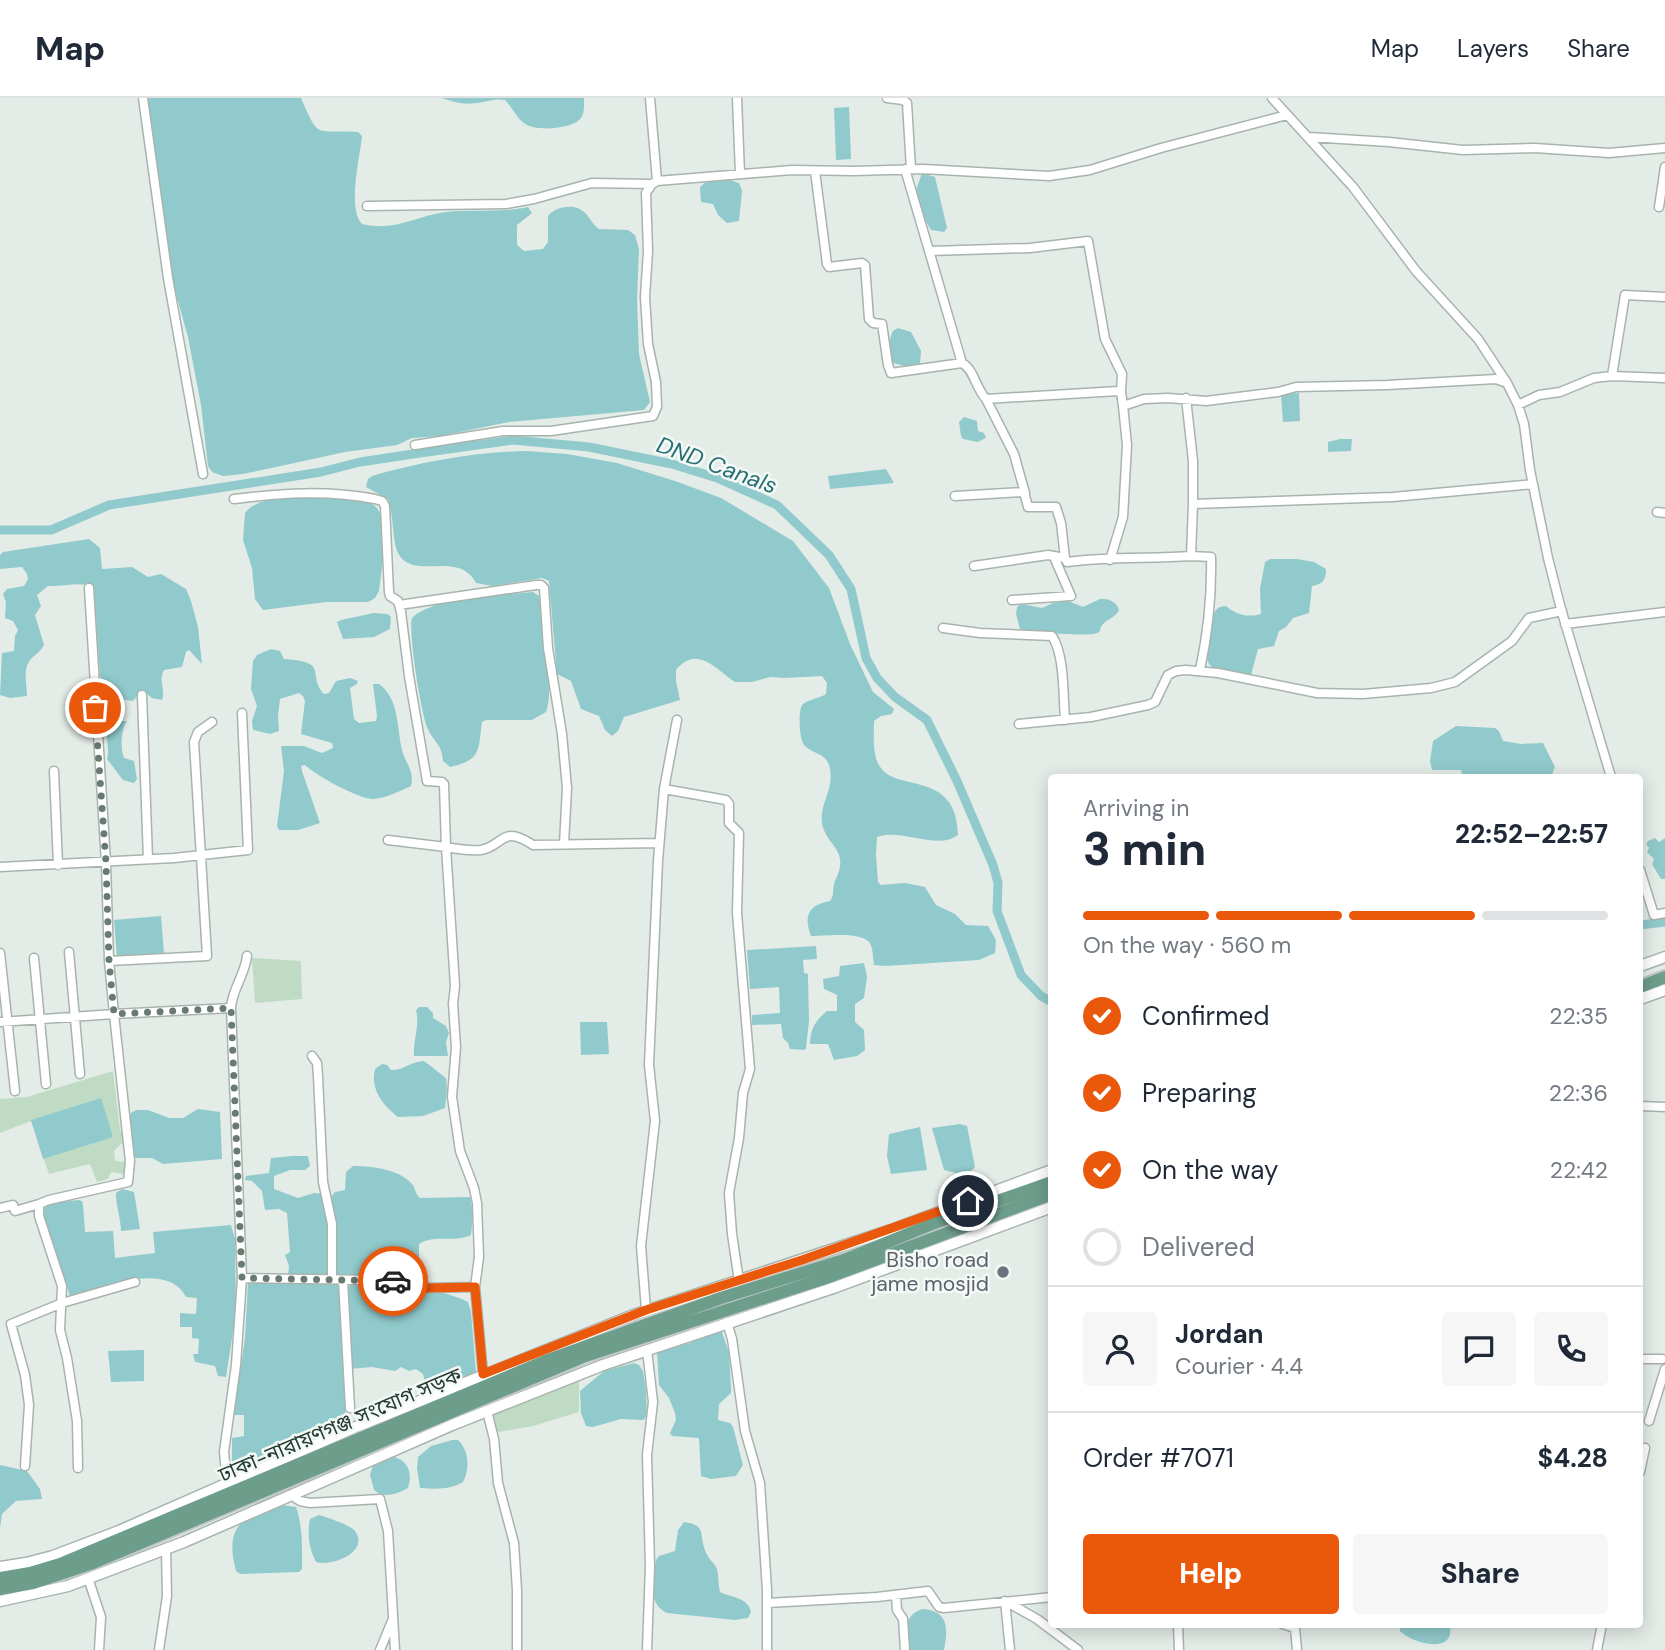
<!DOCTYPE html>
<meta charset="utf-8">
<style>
body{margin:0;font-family:"DM Sans","Noto Sans Bengali",sans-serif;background:#f6f6f7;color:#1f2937;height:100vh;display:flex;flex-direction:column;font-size:26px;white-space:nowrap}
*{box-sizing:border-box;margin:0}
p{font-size:23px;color:#747a83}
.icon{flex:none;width:38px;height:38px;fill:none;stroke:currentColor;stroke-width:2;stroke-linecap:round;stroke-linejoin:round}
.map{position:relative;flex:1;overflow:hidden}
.side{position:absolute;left:1048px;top:676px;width:595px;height:854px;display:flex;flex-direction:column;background:#fff;border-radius:7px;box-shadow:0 4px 18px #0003}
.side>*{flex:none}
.pin{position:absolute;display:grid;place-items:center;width:60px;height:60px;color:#fff;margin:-30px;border:4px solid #fff;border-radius:50%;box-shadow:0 2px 7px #0007}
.courier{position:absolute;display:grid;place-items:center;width:70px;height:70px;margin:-35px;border:5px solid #ea580c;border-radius:50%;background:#fff;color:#222;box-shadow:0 2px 9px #0007}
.head em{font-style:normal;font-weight:800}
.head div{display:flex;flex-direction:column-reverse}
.head{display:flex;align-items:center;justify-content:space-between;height:119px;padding:0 35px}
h1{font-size:46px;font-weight:800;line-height:52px}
.bar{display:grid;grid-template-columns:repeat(4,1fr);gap:10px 7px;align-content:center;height:84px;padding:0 35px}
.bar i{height:9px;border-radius:5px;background:#e0e1e3}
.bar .selected{background:#ea580c}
.bar p{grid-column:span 4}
.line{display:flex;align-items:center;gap:18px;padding:0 35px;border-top:2px solid #e0e1e3}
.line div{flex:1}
.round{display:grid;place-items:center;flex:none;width:74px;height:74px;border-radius:7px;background:#f6f6f7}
ol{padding:0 35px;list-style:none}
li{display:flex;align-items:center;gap:21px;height:77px}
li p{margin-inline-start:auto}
li .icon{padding:7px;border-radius:50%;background:#ea580c;color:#fff;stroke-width:4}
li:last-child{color:#747a83}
li i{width:38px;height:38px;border:4px solid #e0e1e3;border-radius:50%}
.cta{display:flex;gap:14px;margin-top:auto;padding:14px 35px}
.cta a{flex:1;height:80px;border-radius:7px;background:#ea580c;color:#fff;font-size:28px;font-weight:800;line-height:80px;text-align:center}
.cta a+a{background:#f6f6f7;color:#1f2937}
header{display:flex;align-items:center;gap:42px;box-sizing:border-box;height:98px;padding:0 35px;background:#fff;border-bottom:2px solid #e0e1e3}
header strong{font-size:33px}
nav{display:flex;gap:38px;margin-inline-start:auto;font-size:24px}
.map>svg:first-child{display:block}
.green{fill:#bfdbc3}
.water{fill:#91cacc}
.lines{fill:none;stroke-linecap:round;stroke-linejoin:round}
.canal{stroke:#91cacc;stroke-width:9}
.minor-casing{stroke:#a7b4ad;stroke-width:11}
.tertiary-casing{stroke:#a7b4ad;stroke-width:13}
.primary-casing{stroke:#c2c8c6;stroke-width:16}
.minor{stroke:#fff;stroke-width:8}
.tertiary{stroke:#fff;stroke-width:10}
.primary{stroke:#6d9d8b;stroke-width:12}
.done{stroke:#687a72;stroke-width:7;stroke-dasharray:0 12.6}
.route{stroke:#ea580c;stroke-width:9}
.worship-dot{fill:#6b7280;stroke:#f4f9f6;stroke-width:2.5}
.labels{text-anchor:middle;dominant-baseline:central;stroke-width:5;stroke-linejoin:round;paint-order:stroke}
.worship-label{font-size:21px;fill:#5b616d;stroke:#f4f9f6;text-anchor:end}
.street-label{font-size:21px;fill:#253c33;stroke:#f4f9f6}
.water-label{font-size:23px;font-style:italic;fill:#246f73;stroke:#f4f9f6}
</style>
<header>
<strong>Map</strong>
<nav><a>Map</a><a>Layers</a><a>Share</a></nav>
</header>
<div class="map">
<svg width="1665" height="1552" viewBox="0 0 1665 1552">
<rect width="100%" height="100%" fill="#e4ece7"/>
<path class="green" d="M252 860 301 863 302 901 255 905Z
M113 973 120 1032 128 1044 122 1045 114 1053 115 1063 130 1064V1077L111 1074 108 1081 97 1084 90 1066 49 1076 31 1023 0 1035V1001L27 999Z
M579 1270V1314L533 1328 493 1335 489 1304Z"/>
<path class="water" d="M147 0H301C320 43 314 31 358 34L362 38C360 60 347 110 362 126 395 134 415 118 446 114 473 111 501 115 528 109L532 115 517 127V147L524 153 543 151 548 144V118C555 108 575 105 584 114 590 119 592 126 599 131L628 132 635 137 639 151 637 202 639 256 650 304 644 312 509 324 440 338 412 340 397 347 345 354 243 376 223 378 212 374 208 368 201 307 188 239 168 167Z
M442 0H584C584 7 585 16 580 21 572 31 537 33 527 27 517 22 513 10 505 2 494 0 487 4 476 5 464 7 454 4 442 0Z
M849 9 851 61 836 62 834 10Z
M922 75 935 79 947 130 944 134 931 132 922 117 915 95Z
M709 81H726L739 85 742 93 739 123 727 125 718 117 713 106 701 104 700 89Z
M898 230 911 234 921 253 920 267 909 269 893 265C889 255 888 243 893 233Z
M1299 295 1300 323 1283 324 1281 296Z
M964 319 977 323 978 333 984 335 986 340 978 344 963 341 961 338 959 324Z
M1340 341H1352L1351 353 1328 354V344Z
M526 353 567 356 617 365 675 383 721 400 793 443 829 490 850 546 873 594 894 611 892 616 881 618 874 623C874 636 872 655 879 667 894 696 957 670 958 737 936 753 903 730 877 739L876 757 878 784 881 787 905 785 925 789 936 807 955 816 966 827 988 828 996 842 995 855 979 862 885 868 874 867C873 860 873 851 870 845 861 833 824 838 811 838 803 817 809 807 830 803 835 796 832 790 835 783 851 751 826 749 822 725 819 705 836 690 829 667 825 655 813 656 805 648 799 643 798 614 802 607 806 602 820 600 826 596L827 585 822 578 785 580 770 579 752 584H735C716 572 698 546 676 572V583L680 602 624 619 618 633 612 638 605 632 599 618 581 611 571 583 557 576 549 483 542 480 493 488 476 485C458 451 413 484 398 455 392 443 394 417 388 401L366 389 368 381 372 378C421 364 475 354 526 353Z
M886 371 894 385 830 391 828 378Z
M315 400C332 401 353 399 370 405 393 413 381 474 379 493L375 500 368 504H326L263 512 255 501 252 470 243 442 245 415C259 397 294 400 315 400Z
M89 441 100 450 102 471 132 469 148 479 161 476 186 491 191 503 198 529 202 566 189 552 186 554 182 569 164 572C158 583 166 592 162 602L152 600 142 592 133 603 113 600V592L102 583 100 577 94 489C80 483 63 489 48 488L37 497 41 508 35 517 44 547C40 555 33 557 29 564 23 572 27 588 27 598L10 600 0 597 2 555 14 553 15 538 18 532 13 523 5 520 6 504 3 496 7 491 24 488 28 481 27 476 22 469 0 471V457L3 454Z
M1297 461 1314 464 1326 471C1326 482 1323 486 1312 488L1309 515 1293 520 1286 529 1279 533 1274 548 1258 551 1251 577C1241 577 1215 575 1209 566 1204 559 1210 519 1216 512 1220 508 1220 509 1226 508 1235 516 1247 520 1261 516L1260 491 1265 464 1270 461Z
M533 494 539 498C543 515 542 531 544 548 546 570 553 593 546 614L532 622H486L482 624C478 652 482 662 450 669L443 663C442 645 433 644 427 629 421 614 408 534 412 520 435 498 502 497 533 494Z
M1100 501C1108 500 1117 504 1119 512 1115 520 1109 520 1103 526 1098 531 1103 532 1097 535 1090 539 1027 534 1020 531L1016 516 1017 509 1021 506 1042 510 1053 505 1068 503 1083 509Z
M373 515 388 516 391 519 390 531 374 539 343 541 337 524C344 520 364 518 373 515Z
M271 551 280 553 284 561C331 564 306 576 324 596L329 595 336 583 350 580 358 583 357 586 350 590 354 621 359 625 376 623 377 618 373 586H379C399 600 397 630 402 652 405 665 415 673 411 688 400 693 386 700 374 701 360 702 315 677 305 667L301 668 302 673 320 725 298 732H279L277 728 284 673 281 648H304L322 655 333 650 332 645 301 636 305 603 303 598 299 595 280 601 278 618 279 633 270 636 253 632 252 623 257 608 251 591 253 563 257 557Z
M119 623H127C121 631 120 650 124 660L134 663 137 681 134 685 123 682 107 661C112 645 97 628 119 623Z
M1456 628 1495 630 1499 633 1503 643 1521 646 1543 645 1555 669 1551 679H1463L1461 672H1432L1430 663 1433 643Z
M1655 740 1659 744 1665 740V781H1661L1652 766 1654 761 1647 754 1649 750 1646 746 1648 743Z
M161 818 164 856 117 860 114 822Z
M816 848 817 861 803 862 804 875 808 876V880L809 923 806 950 805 952 790 951 788 945 783 940 781 926 752 927V917L780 915 779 889 750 891 747 852Z
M864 865 867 879 864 900 855 906V924L864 932 865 952 857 958 834 962 828 946H810C810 931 816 922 827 913H837V897L824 891 823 881 839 878 840 868Z
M419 909H427L433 915V920L446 928 449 935 446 944 448 958H414C413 942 420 927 416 912Z
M580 924H607L609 956 581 957Z
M424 963 446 980 447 991 445 1010 423 1018 398 1019C383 1007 370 992 375 971L382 966 387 967 391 972C402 973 412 963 424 963Z
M101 1000 113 1039 43 1061 31 1022Z
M198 1011 220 1014 222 1061 163 1066 152 1060H133L128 1025 131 1015 136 1012H148L169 1020H183Z
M960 1026 967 1028 975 1069 970 1074 969 1084 966 1085 960 1076 944 1072 932 1030Z
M920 1029 927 1072 891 1076 887 1058 889 1036Z
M292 1058H308L310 1068 305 1072H290L274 1078V1091L298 1100 314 1095 323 1096 330 1126 329 1179 288 1177 289 1168 285 1157 290 1154 287 1115 279 1111 265 1112 262 1093 252 1083 245 1082 246 1078 269 1075 271 1060Z
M353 1068C372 1068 399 1071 412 1086 416 1091 415 1096 420 1100L470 1099 473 1116 471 1137C455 1145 434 1136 419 1146V1179L415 1182 395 1179 334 1178 330 1100 335 1094 345 1092 346 1074Z
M122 1091 134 1094 140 1131 121 1133C121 1122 115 1103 116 1095Z
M78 1102 82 1103 83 1107 85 1134 113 1133 115 1160 155 1155 153 1134 231 1127 235 1141 236 1214 226 1279 218 1278 215 1268 195 1264 193 1256H198L199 1241 192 1240V1229H180V1215L196 1216 197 1200 186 1199C167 1162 100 1190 70 1198L45 1121 44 1110 51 1105Z
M248 1185H339L346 1325 345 1330 296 1352 235 1370 232 1362V1340L244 1338V1317H234L245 1240Z
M356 1186C389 1186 439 1189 468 1204L471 1214 476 1275 448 1286 434 1289 425 1284 423 1276 416 1271 409 1273 401 1269 395 1273 372 1269 349 1271 348 1192 350 1186Z
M718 1233 722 1234 729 1255 731 1290V1295L719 1306 718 1322 730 1325 733 1329 743 1367 736 1378 711 1381 701 1378 699 1340 672 1338 670 1335 676 1322 675 1315 669 1300 659 1287 657 1254 660 1251 691 1245 699 1237Z
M144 1252V1283L111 1284 108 1253Z
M634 1265 639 1267 643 1273 646 1292 647 1318 643 1322 621 1321 593 1329 586 1328 581 1315 580 1293 604 1273Z
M452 1342H458C469 1352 470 1371 463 1384 450 1392 435 1391 420 1390L417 1370 418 1359 431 1348Z
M390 1358C408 1361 413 1374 408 1390 397 1396 384 1401 374 1392L370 1377 373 1367Z
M0 1367 27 1373 40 1391 42 1401 16 1403 2 1416 0 1430Z
M282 1407 296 1409C303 1428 302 1451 302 1471L299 1474 240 1476 236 1473C224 1429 242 1416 282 1407Z
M319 1417C327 1419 352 1428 355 1433 370 1454 332 1469 316 1464 309 1451 307 1435 310 1421Z
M684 1424C707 1427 699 1437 705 1452 707 1460 714 1464 717 1471 719 1479 718 1487 720 1494 732 1500 748 1499 751 1514L748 1520 735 1522 667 1515C647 1506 653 1481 656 1462L659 1458 675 1453 678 1432Z
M923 1511C949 1513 948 1531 944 1552H908C907 1534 902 1517 923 1511Z
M1400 1526H1451C1450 1532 1451 1538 1447 1542 1437 1552 1408 1542 1400 1533Z"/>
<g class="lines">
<path class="canal" d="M0 432H51L109 407 321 374 360 364 413 356 513 342 589 349 672 366 717 380 777 407 829 457 851 491 866 560 877 580 895 599 927 622 957 683 993 767 998 785 997 813 1021 877 1041 898 1052 904
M1640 827 1665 824"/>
<g class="minor-casing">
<path id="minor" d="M143 0 168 180 203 376
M650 0 657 83
M737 0 740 76
M887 0 903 2 907 5 911 71
M1272 0 1353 89 1416 173 1478 241 1507 285 1518 307 1524 326 1530 372 1548 460 1561 511 1611 679
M1309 39 1389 44 1463 52 1535 50 1609 55 1665 50
M905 71 962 265
M815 73 827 166 829 169 862 165 865 167 869 221 873 225 882 226 888 267 891 275 962 265C974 271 976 291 986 301L1118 293 1121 294 1123 308 1144 301 1168 300 1206 303 1278 294 1296 289 1387 287 1496 281 1507 285
M367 108 506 106 534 101 592 85 652 86 657 83 792 72 854 73 923 71 1049 78 1090 72 1161 50 1287 17
M1659 109 1665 69
M930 153 1030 150 1088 143 1105 241 1122 276 1121 294
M1612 278 1625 197 1665 199
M1186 300 1193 363V406L1393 399 1533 386
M986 301 1014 356 1025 395
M1518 307 1539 297 1560 294 1594 280 1612 278 1665 280
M415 347 503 333H551L653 318 657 309 656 284 648 246 645 199 648 153 646 95 652 86
M955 398 1024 394 1028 409H1056L1061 425 1065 460
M234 401C282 395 328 392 375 401L382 403 385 408 389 494 390 498 398 503 401 514 409 578 427 683 442 684 444 686 446 749 388 742
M1657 414 1665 415
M1191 458 1211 459C1212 498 1208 534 1200 572
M1110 462 1123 419 1127 347 1123 308
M974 468 1048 457 1065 460 1067 464C1108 458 1150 461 1191 458L1193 406
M1012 502 1071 498 1054 459
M399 507 536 487H541L544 490 548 550 562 636 567 690 564 746
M1565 526 1665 514
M943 530 980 535 1052 538C1065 557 1063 599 1065 622
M142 597 148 761
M1019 626 1091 619 1148 607 1155 604 1168 577 1176 573 1186 572 1218 575 1317 595 1363 596 1431 590 1455 584 1512 543 1529 520 1562 513
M54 673 58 767
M664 691 726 702 729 706V725L739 735 737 815 750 971 743 995 739 1040 729 1095 732 1136 739 1183
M0 769 174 760 248 752 242 615
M1640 772 1654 817 1665 815
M69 854 80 976
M0 855 15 993
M34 860 46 986
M109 863 207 858 194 644 198 634 212 624
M0 924 114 916 109 863 106 765 89 490
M312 958 317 965 318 978 323 1084 332 1126V1181
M1640 1008 1665 1009
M0 1110 13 1107 15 1113 39 1106
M242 1180 380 1182 427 1190 475 1189
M343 1182 350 1310
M646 1212 641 1148 655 1023 649 967 658 763 664 691 677 622
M727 1224 732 1241 745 1333 760 1385 767 1492V1552
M647 1252 653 1304 647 1357 650 1468 647 1552
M1640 1261H1662
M483 1276 475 1189 479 1159 477 1105 474 1090 460 1053 452 999 456 949 453 906 455 888 446 749C457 751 470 753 481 752 504 748 501 726 533 747L659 745
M487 1313 494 1341 498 1385 514 1445 517 1492V1552
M1649 1323 1665 1271
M25 1368 29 1307 25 1277 11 1226 62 1205 135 1184
M78 1370 77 1323 67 1260 60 1232 62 1188 39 1118V1106L49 1102 128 1084 130 1063 114 916 231 910
M1640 1374 1645 1350
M227 1385 224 1354 236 1267 242 1180 231 910C232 891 245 877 247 858
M291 1397 300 1403 310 1405 380 1401 388 1433 395 1552
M88 1480 101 1519 99 1552
M896 1497 897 1512 903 1521 905 1552
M767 1505 877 1499 928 1493 939 1509 944 1510 1052 1499
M1178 1526 1179 1552
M1282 1526 1295 1530 1297 1552
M159 1552 167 1498 166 1451
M380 1552 392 1523
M1010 1552 1005 1503 1037 1521 1078 1552
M1597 1552 1602 1526"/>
</g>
<g class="tertiary-casing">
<path id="tertiary" d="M1640 868 1665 859
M1640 901 1665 892
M0 1469 26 1465 53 1458 119 1433 358 1328 631 1218 891 1132 1052 1072
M0 1503 68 1488 184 1444 452 1327 603 1267 836 1189 1052 1109"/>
</g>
<g class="primary-casing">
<path id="primary" d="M1640 889 1665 879
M0 1480 30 1475 60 1466 545 1263 721 1200 844 1162 937 1124 1052 1084
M0 1491 33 1485 93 1465 585 1258 829 1179 1052 1096"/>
</g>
<use href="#minor" class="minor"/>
<use href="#tertiary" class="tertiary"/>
<use href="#primary" class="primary"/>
</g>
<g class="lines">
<path class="done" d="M95 610 106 765 109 863 114 916 231 910 242 1180 393 1183"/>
<path class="route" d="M393 1183 427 1190 475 1189 483 1276 646 1212 802 1162 968 1103"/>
</g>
<circle class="worship-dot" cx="1003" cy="1174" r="7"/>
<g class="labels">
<g class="worship-label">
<text x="989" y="1162">Bisho road<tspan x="989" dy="24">jame mosjid</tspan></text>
</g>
<g class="street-label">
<text transform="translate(340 1327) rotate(-23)">ঢাকা-নারায়ণগঞ্জ সংযোগ সড়ক</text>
</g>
<g class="water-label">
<text transform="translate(717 367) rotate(20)">DND Canals</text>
</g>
</g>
</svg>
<div class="pin" style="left:95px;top:610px;background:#ea580c"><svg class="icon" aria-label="bag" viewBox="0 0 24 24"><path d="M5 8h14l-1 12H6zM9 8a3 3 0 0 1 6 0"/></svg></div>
<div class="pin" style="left:968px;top:1103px;background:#1f2937"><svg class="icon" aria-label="home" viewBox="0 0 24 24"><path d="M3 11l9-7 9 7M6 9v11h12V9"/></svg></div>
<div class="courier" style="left:393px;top:1183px"><svg class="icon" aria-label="car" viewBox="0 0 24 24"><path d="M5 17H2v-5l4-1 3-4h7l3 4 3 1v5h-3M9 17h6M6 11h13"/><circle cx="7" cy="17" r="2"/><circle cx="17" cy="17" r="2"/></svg></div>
<section class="side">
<div class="head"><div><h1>3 min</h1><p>Arriving in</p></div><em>22:52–22:57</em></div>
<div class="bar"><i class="selected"></i><i class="selected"></i><i class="selected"></i><i></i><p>On the way · 560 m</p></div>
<ol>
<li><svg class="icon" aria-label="check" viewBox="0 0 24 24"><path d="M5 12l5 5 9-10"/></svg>Confirmed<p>22:35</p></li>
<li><svg class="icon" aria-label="check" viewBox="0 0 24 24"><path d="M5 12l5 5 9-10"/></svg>Preparing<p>22:36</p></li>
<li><svg class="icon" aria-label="check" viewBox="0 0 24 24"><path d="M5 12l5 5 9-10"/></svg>On the way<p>22:42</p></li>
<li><i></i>Delivered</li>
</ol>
<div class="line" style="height:126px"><a class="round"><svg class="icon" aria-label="person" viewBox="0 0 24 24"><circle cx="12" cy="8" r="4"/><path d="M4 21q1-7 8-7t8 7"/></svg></a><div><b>Jordan</b><p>Courier · 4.4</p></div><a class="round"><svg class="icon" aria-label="chat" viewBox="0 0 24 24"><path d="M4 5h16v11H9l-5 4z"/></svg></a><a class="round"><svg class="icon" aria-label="phone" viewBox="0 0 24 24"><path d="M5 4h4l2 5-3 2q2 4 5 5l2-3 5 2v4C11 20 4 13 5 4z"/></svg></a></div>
<div class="line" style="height:91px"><div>Order #7071</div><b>$4.28</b></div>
<div class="cta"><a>Help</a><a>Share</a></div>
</section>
</div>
